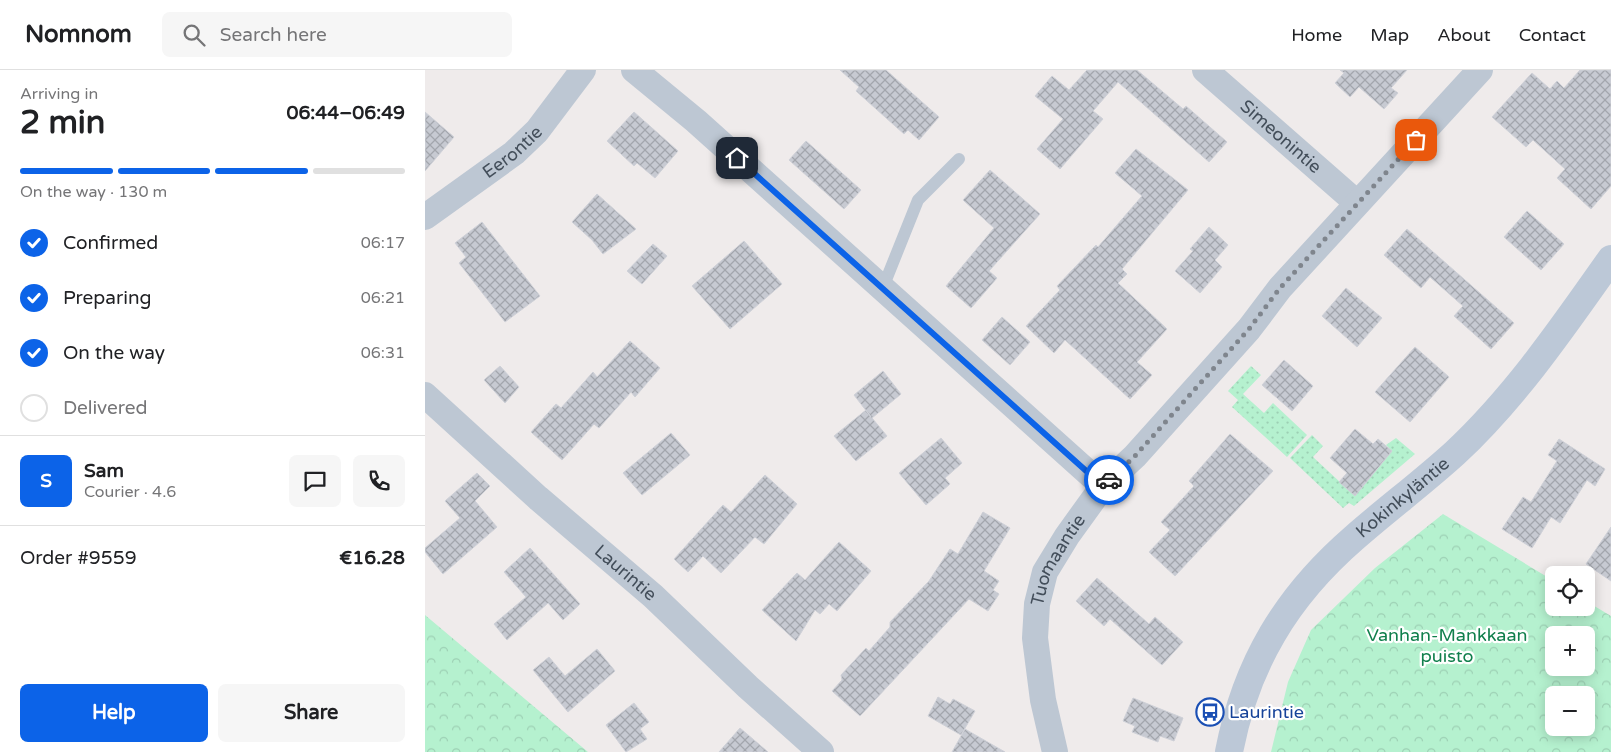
<!DOCTYPE html>
<meta charset="utf-8">
<style>
body{margin:0;font-family:"Varela Round",sans-serif;background:#f6f6f6;color:#202124;height:100vh;display:flex;flex-direction:column;font-size:19px;white-space:nowrap}
*{box-sizing:border-box;margin:0}
p{font-size:16px;color:#757577}
.icon{flex:none;width:28px;height:28px;fill:none;stroke:currentColor;stroke-width:2;stroke-linecap:round;stroke-linejoin:round}
.map{position:relative;flex:1;overflow:hidden}
.details{display:flex;flex-direction:column;background:#fff;width:425px}
.details>*{flex:none}
.buttons{position:absolute;left:1120px;top:496px;display:grid;gap:10px}
.buttons a{display:grid;place-items:center;width:50px;height:50px;border-radius:8px;background:#fff;box-shadow:0 2px 12px #0003;font-size:25px}
.pin{position:absolute;display:grid;place-items:center;width:42px;height:42px;color:#fff;margin:-21px;border-radius:10px;box-shadow:0 2px 8px #0006}
.courier{position:absolute;display:grid;place-items:center;width:50px;height:50px;margin:-25px;border:4px solid #0c63e8;border-radius:50%;background:#fff;color:#222;box-shadow:0 1px 6px #0007}
.summary em{font-style:normal;font-weight:800}
.summary div{display:flex;flex-direction:column-reverse}
.summary{display:flex;align-items:center;justify-content:space-between;height:85px;padding:0 20px}
h1{font-size:32px;font-weight:800;line-height:38px}
.bar{display:grid;grid-template-columns:repeat(4,1fr);gap:8px 5px;align-content:center;height:60px;padding:0 20px}
.bar i{height:6px;border-radius:4px;background:#e0e0e0}
.bar .active{background:#0c63e8}
.bar p{grid-column:span 4}
.line{display:flex;align-items:center;gap:12px;padding:0 20px;border-top:1px solid #e0e0e0}
.line div{flex:1}
.round{display:grid;place-items:center;flex:none;width:52px;height:52px;border-radius:8px;background:#f6f6f6}
ol{padding:0 20px;list-style:none}
li{display:flex;align-items:center;gap:15px;height:55px}
li p{margin-inline-start:auto}
li .icon{padding:5px;border-radius:50%;background:#0c63e8;color:#fff;stroke-width:4}
li:last-child{color:#757577}
li i{width:28px;height:28px;border:2px solid #e0e0e0;border-radius:50%}
.cta{display:flex;gap:10px;margin-top:auto;padding:10px 20px}
.cta a{flex:1;height:58px;border-radius:8px;background:#0c63e8;color:#fff;font-size:20px;font-weight:800;line-height:58px;text-align:center}
.cta a+a{background:#f6f6f6;color:#202124}
header{display:flex;align-items:center;gap:30px;box-sizing:border-box;height:70px;padding:0 25px;background:#fff;border-bottom:1px solid #e0e0e0}
header strong{font-size:24px}
nav{display:flex;gap:28px;margin-inline-start:auto;font-size:18px}
.search{width:350px;height:45px;background:#f6f6f6;display:flex;align-items:center;gap:12px;box-sizing:border-box;padding:0 18px;border-radius:8px;color:#757577;font-size:19px}
main{display:flex;flex:1;min-height:0}
.map>svg:first-child{display:block}
.green{fill:url(#green-dots)}
.forest{fill:url(#forest-crowns);fill-rule:evenodd}
.building{fill:url(#building-cross-hatch);stroke:#cfd1d8}
.lines{fill:none;stroke-linecap:round;stroke-linejoin:round}
.lane{stroke:#bdc7d3;stroke-width:12}
.street{stroke:#bdc7d3;stroke-width:26}
.secondary{stroke:#bcc8d7;stroke-width:28}
.done{stroke:#7f858d;stroke-width:5;stroke-dasharray:0 9}
.route{stroke:#0c63e8;stroke-width:6}
.labels{text-anchor:middle;dominant-baseline:central;stroke-width:4.5;stroke-linejoin:round;paint-order:stroke}
.street-label{font-size:18px;fill:#434e5a;stroke:#fff}
.park-label{font-size:18px;fill:#107f4c;stroke:#fff}
.transit-label{font-size:18px;fill:#164399;stroke:#fff;text-anchor:start}
</style>
<header>
<strong>Nomnom</strong>
<div class="search"><svg class="icon" aria-label="search" viewBox="0 0 24 24"><circle cx="10" cy="10" r="6"/><path d="M15 15l6 6"/></svg>Search here</div>
<nav><a>Home</a><a>Map</a><a>About</a><a>Contact</a></nav>
</header>
<main>
<section class="details">
<div class="summary"><div><h1>2 min</h1><p>Arriving in</p></div><em>06:44–06:49</em></div>
<div class="bar"><i class="active"></i><i class="active"></i><i class="active"></i><i></i><p>On the way · 130 m</p></div>
<ol>
<li><svg class="icon" aria-label="check" viewBox="0 0 24 24"><path d="M5 12l5 5 9-10"/></svg>Confirmed<p>06:17</p></li>
<li><svg class="icon" aria-label="check" viewBox="0 0 24 24"><path d="M5 12l5 5 9-10"/></svg>Preparing<p>06:21</p></li>
<li><svg class="icon" aria-label="check" viewBox="0 0 24 24"><path d="M5 12l5 5 9-10"/></svg>On the way<p>06:31</p></li>
<li><i></i>Delivered</li>
</ol>
<div class="line" style="height:90px"><b class="round" style="background:#0c63e8;color:#fff">S</b><div><b>Sam</b><p>Courier · 4.6</p></div><a class="round"><svg class="icon" aria-label="chat" viewBox="0 0 24 24"><path d="M4 5h16v11H9l-5 4z"/></svg></a><a class="round"><svg class="icon" aria-label="phone" viewBox="0 0 24 24"><path d="M5 4h4l2 5-3 2q2 4 5 5l2-3 5 2v4C11 20 4 13 5 4z"/></svg></a></div>
<div class="line" style="height:65px"><div>Order #9559</div><b>€16.28</b></div>
<div class="cta"><a>Help</a><a>Share</a></div>
</section>
<div class="map">
<svg width="1186" height="682" viewBox="0 0 1186 682">
<defs>
<pattern id="green-dots" width="8" height="8" patternUnits="userSpaceOnUse" patternTransform="scale(1.25)"><rect width="8" height="8" fill="#b5f1cf"/><path d="M2 2h.1M6 6h.1" fill="none" stroke="#9dd0b4" stroke-width="1.8" stroke-linecap="round"/></pattern>
<pattern id="forest-crowns" width="20" height="18" patternUnits="userSpaceOnUse" patternTransform="scale(1.25)"><rect width="20" height="18" fill="#b5f1cf"/><path d="M2 6a3 3 0 1 1 6 0M12 15a3 3 0 1 1 6 0" fill="none" stroke="#9dd0b4"/></pattern>
<pattern id="building-cross-hatch" width="8" height="8" patternUnits="userSpaceOnUse" patternTransform="scale(1.25)"><rect width="8" height="8" fill="#c7cad2"/><path d="M0 0l8 8M0 8l8-8" fill="none" stroke="#a3a6ad"/></pattern>
</defs>
<rect width="100%" height="100%" fill="#efebeb"/>
<path class="green" d="M826 296 836 305 818 324 839 343 848 333 882 365 862 387 807 337 813 330 803 321Z
M887 365 898 376 888 387 930 426 967 381 961 375 971 368 990 384 929 436 924 433 918 438 865 388Z"/>
<path class="forest" d="M1018 444 1129 511V538H1161V531L1186 546V682H846L863 612 886 560 950 498ZM1129 565H1161V598H1129ZM1129 625H1161V658H1129Z
M0 545 163 682H0Z"/>
<path class="building" d="M415 0H461L514 47 494 70 483 60 479 64 431 21 434 17Z
M662 0H712L758 39 761 36 802 72 784 92 693 12 668 41 678 49 635 99 612 79 638 49 610 26 627 6 644 20Z
M915 0H982L966 18 973 23 959 39 934 17 925 27 910 13 919 3Z
M1155 0H1186V116L1166 139 1132 108 1140 99 1108 70 1101 77 1067 47 1107 3 1125 19 1132 11 1139 18Z
M0 42 29 67 0 101Z
M209 42 253 81 230 108 212 93 209 96 182 71Z
M381 71 436 120 419 139 364 90Z
M711 79 763 120 697 199 702 204 693 213 742 259 712 292 727 305 705 329 640 270 629 283 601 256 635 220 632 216 671 175 673 177 717 126 690 103Z
M565 100 615 144 564 201 572 208 546 238 521 216 569 158 538 130Z
M172 124 211 159 178 184 167 170 147 152Z
M1102 141 1139 174 1116 200 1079 167Z
M57 152 115 226 80 252 34 193 41 187 30 173Z
M784 157 803 175 790 190 797 197 775 223 750 201 768 181 765 179Z
M982 159 1089 253 1066 279 1029 246 1038 236 1005 207 996 218 959 185Z
M319 171 357 214 305 259 267 216Z
M228 174 242 186 217 214 202 201Z
M921 218 957 248 932 277 897 246Z
M577 247 605 272 585 295 557 270Z
M205 271 235 298 210 327 206 322 174 358 169 354 137 390 106 362 131 334 136 338 168 302 172 307Z
M990 277 1024 307 985 352 950 322Z
M859 290 888 316 867 341 837 315Z
M75 296 94 317 80 333 59 310Z
M458 301 476 324 447 348 462 366 431 391 409 366 441 340 446 347 429 325Z
M930 359 948 374 953 369 967 381 930 426 914 412 922 403 905 388Z
M246 363 265 385 217 425 198 403Z
M805 364 848 401 750 506 724 482 745 460 736 452 769 416 764 411Z
M516 368 537 393 520 408 525 414 501 435 474 403Z
M1134 369 1180 399 1170 416 1162 410 1135 453 1126 447 1107 478 1077 459 1098 427 1106 432 1132 391 1123 385Z
M52 403 65 416 50 431 72 457 18 504 0 482V478L35 448 20 431Z
M340 405 372 434 339 474 330 467 296 503 278 486 263 502 249 489 298 435 306 442Z
M558 442 585 458 559 501 574 511 568 520 574 524 563 541 544 529 435 646 407 621 417 610 416 605 441 578 444 581 465 557V552L504 511 525 479 533 484Z
M1186 457V511L1161 494Z
M414 472 446 501 412 541 404 534 395 544 390 540 371 571 337 540 372 503 380 510Z
M105 478 155 534 138 550 123 533 82 570 69 554 101 527 79 502Z
M672 508 724 554 730 547 758 572 737 595 685 549 679 556 651 531Z
M172 579 190 601 143 642 108 600 124 587 140 606Z
M513 627 525 634 528 629 550 641 536 665 503 646Z
M708 628 758 648 749 671 735 666 733 672 707 662 710 656 698 651Z
M209 633 224 652 215 659 222 669 201 682 181 655Z
M315 658 343 682H294Z
M540 659 580 682H527Z"/>
<g class="lines">
<path class="lane" d="M457 220 493 130 534 89"/>
<g class="street">
<path d="M209 0 271 51 678 416"/>
<path id="s1" d="M780 0 932 133"/>
<path id="s2" d="M0 147 89 83 112 61 158 0"/>
<path id="s3" d="M0 325 113 428 228 526 323 617 396 682"/>
<path id="s4" d="M630 682 618 630 610 568 612 534 620 502 642 466 678 416 710 386 824 259 855 218 1055 0"/>
</g>
<path class="secondary" id="s5" d="M804 682C821 594 861 527 929 468 962 439 997 413 1030 383 1091 326 1138 257 1186 189"/>
</g>
<g class="lines">
<path class="done" d="M684 410 710 386 824 259 855 218 991 70"/>
<path class="route" d="M312 88 678 416 684 410"/>
</g>
<defs>
<g id="bus-ring" transform="scale(1.4375)"><circle r="9.5" fill="#fff" stroke="#1a4fb4" stroke-width="1.5"/><path d="M-5-6H5V4H4V6H2V4H-2V6H-4V4H-5ZM-3.5-4V0h7V-4ZM-3.5 1.2v1.5H-2V1.2ZM2 1.2v1.5H3.5V1.2Z" fill="#1a4fb4"/></g>
</defs>
<g fill-rule="evenodd">
<use href="#bus-ring" x="785" y="642"/>
</g>
<g class="labels">
<g class="street-label">
<text stroke="none"><textPath href="#s1" startOffset="101">Simeonintie</textPath></text>
<text stroke="none"><textPath href="#s2" startOffset="109">Eerontie</textPath></text>
<text stroke="none"><textPath href="#s5" startOffset="316">Kokinkyläntie</textPath></text>
<text stroke="none"><textPath href="#s4" startOffset="199">Tuomaantie</textPath></text>
<text stroke="none"><textPath href="#s3" startOffset="268">Laurintie</textPath></text>
</g>
<g class="park-label">
<text x="1022" y="565">Vanhan-Mankkaan<tspan x="1022" dy="21">puisto</tspan></text>
</g>
<g class="transit-label">
<text x="804" y="642">Laurintie</text>
</g>
</g>
</svg>
<div class="buttons">
<a><svg class="icon" aria-label="locate" viewBox="0 0 24 24"><circle cx="12" cy="12" r="6"/><path d="M12 2v4M12 18v4M2 12h4M18 12h4"/></svg></a>
<a>+</a>
<a>−</a>
</div>
<div class="pin" style="left:991px;top:70px;background:#ea580c"><svg class="icon" aria-label="bag" viewBox="0 0 24 24"><path d="M5 8h14l-1 12H6zM9 8a3 3 0 0 1 6 0"/></svg></div>
<div class="pin" style="left:312px;top:88px;background:#1f2937"><svg class="icon" aria-label="home" viewBox="0 0 24 24"><path d="M3 11l9-7 9 7M6 9v11h12V9"/></svg></div>
<div class="courier" style="left:684px;top:410px"><svg class="icon" aria-label="car" viewBox="0 0 24 24"><path d="M5 17H2v-5l4-1 3-4h7l3 4 3 1v5h-3M9 17h6M6 11h13"/><circle cx="7" cy="17" r="2"/><circle cx="17" cy="17" r="2"/></svg></div>
</div>
</main>
